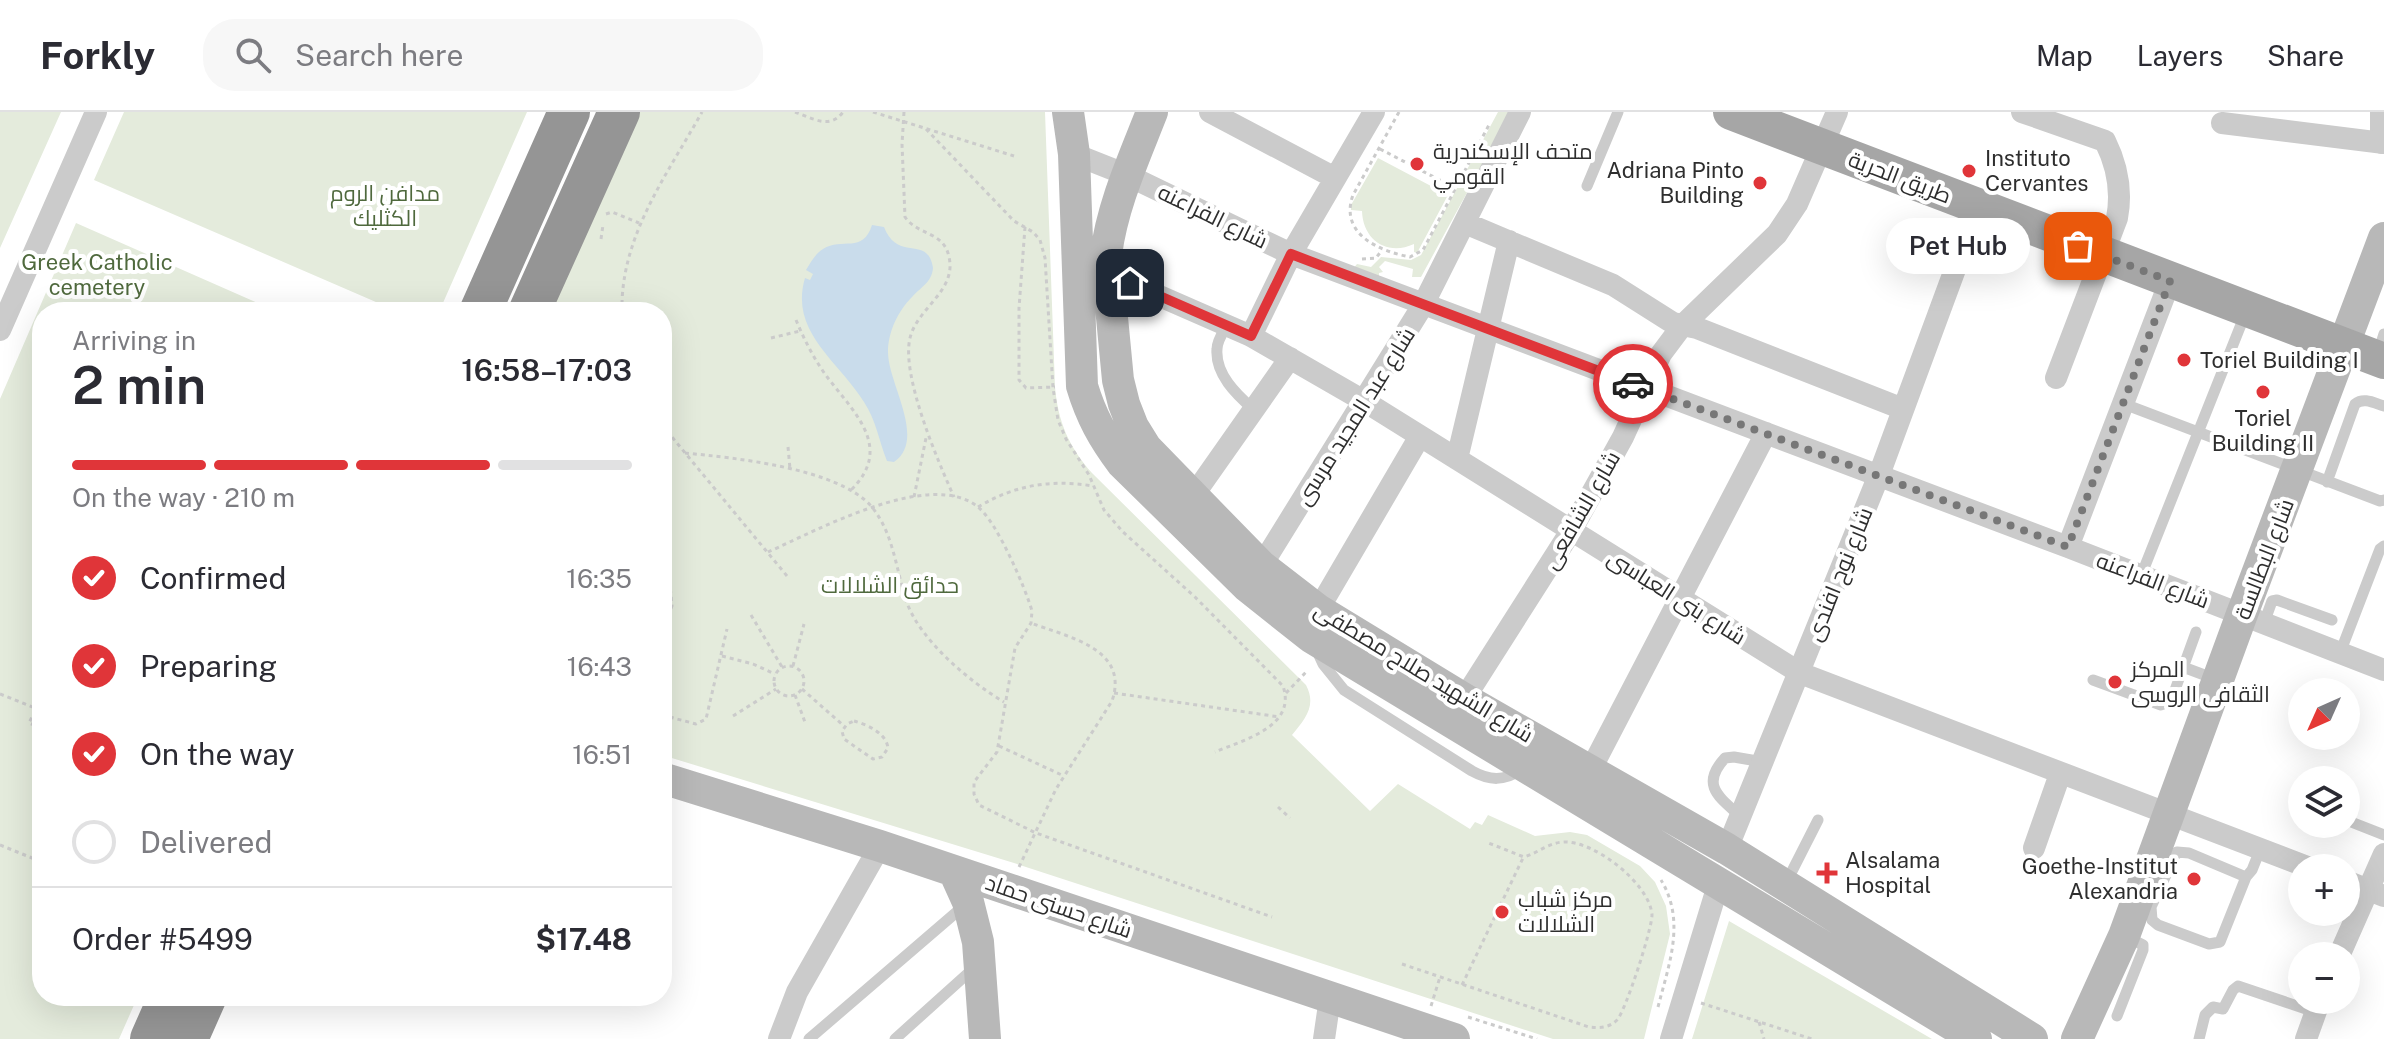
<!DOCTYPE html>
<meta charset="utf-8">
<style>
body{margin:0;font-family:"Public Sans",Cairo,sans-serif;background:#f7f7f7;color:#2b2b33;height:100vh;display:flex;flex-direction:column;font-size:30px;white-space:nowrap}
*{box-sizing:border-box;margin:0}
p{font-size:26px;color:#7c7c81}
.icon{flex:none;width:44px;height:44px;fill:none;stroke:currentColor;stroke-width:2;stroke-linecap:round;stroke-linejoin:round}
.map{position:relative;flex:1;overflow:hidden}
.panel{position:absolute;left:32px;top:190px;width:640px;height:704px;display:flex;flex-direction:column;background:#fff;border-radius:32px;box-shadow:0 8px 32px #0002}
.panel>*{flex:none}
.needle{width:52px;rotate:225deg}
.buttons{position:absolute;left:2288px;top:566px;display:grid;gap:16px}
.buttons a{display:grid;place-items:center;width:72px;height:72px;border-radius:50%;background:#fff;box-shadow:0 8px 32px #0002;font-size:40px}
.pin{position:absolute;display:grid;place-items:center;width:68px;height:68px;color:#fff;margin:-34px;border-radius:16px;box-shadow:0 4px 12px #0006}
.courier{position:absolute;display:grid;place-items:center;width:80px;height:80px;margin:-40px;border:6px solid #e03539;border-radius:50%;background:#fff;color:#222;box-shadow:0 2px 10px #0007}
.bubble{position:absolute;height:56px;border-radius:28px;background:#fff;box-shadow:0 8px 32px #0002;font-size:26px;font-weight:600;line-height:56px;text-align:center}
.summary em{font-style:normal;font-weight:600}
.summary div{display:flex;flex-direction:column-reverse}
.summary{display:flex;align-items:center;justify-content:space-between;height:136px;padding:0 40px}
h1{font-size:52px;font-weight:600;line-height:60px}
.bar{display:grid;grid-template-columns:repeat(4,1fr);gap:12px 8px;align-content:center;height:96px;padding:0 40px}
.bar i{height:10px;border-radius:6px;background:#e1e1e2}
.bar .active{background:#e03539}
.bar p{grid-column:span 4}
.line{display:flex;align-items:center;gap:20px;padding:0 40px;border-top:2px solid #e1e1e2}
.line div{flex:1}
ol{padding:0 40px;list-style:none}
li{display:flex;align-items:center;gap:24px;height:88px}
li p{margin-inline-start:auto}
li .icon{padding:8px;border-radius:50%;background:#e03539;color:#fff;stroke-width:4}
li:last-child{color:#7c7c81}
li i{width:44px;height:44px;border:4px solid #e1e1e2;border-radius:50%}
header{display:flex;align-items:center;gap:48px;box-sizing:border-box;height:112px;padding:0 40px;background:#fff;border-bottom:2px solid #e1e1e2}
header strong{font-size:38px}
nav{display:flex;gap:44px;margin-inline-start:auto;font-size:28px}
.search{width:560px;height:72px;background:#f7f7f7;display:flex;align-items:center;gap:20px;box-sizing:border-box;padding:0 28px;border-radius:32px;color:#7c7c81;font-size:30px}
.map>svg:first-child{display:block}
.green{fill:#e4ebdc}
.water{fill:#c9dceb}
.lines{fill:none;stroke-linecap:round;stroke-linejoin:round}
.path{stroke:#cbcbcb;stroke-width:3;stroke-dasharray:4 4;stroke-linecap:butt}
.lane{stroke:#cbcbcb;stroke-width:11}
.street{stroke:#cbcbcb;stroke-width:22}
.secondary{stroke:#b8b8b8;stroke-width:32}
.primary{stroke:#a6a6a6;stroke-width:36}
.highway{stroke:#959595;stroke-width:42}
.done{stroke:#777;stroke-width:8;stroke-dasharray:0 14.4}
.route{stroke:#e03539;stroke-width:10}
.poi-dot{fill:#e03539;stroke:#fff;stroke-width:3}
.labels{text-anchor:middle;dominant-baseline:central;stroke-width:8;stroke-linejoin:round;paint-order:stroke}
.poi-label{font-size:22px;fill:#2e2e2e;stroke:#fff;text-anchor:start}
.street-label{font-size:22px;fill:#2e2e2e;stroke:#fff}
.park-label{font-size:22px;fill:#4f693d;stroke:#fff}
</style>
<header>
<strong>Forkly</strong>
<div class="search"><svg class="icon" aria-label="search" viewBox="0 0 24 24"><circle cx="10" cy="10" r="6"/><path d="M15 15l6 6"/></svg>Search here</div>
<nav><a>Map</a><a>Layers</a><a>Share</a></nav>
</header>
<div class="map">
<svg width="2384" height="927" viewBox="0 0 2384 927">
<rect width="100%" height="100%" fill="#fff"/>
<path class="green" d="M0 0H61L0 136Z
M124 0H527L439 200H399L94 68Z
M626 0H1045L1055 275C1058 310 1069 335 1092 361L1306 573C1317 594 1305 607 1292 623L1370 699 1398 672 1470 717 1475 710 1482 713 1488 703 1535 724 1570 720 1587 723 1640 754 1655 770 1666 794 1670 822 1644 927H1553L1014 751 662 643V200H538Z
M1498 0H1511L1421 165H1412L1413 157 1385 149 1379 155 1383 160 1379 161V167L1353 157 1357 152 1371 155 1381 145 1411 148 1421 143Z
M1378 46 1448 83 1417 141 1414 140V132C1388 144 1363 129 1362 99L1351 98V93Z
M76 111 278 200H42V884H138L119 927H0V287Z
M1729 809 1932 927H1692Z"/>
<path class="water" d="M872 113 884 115C898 151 928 122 933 156 932 170 921 175 912 185 898 199 888 220 888 240 888 272 927 327 894 350L887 349C879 329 876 308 864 290 839 249 789 220 805 166L810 168 813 162 806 158C811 150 815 142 823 137 842 125 863 142 872 113Z"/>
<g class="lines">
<path class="path" d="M795 0C812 6 830 18 843 0
M873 0 1014 44
M904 0 902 32 905 105C918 124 944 119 949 145 957 179 917 196 910 226 901 264 938 349 954 385
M1399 0 1353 83C1339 122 1379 139 1410 145L1423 138 1490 11
M926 17 1014 109 1033 120 1040 128 1045 146 1053 276 1058 308 1066 327 1089 363 1104 398 1123 420 1195 485 1283 574C1297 615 1243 628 1215 640
M1380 37 1455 76
M606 102 612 100 639 111
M1025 115 1019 196V268L1026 276 1055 275
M601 127 603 113
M1362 147 1376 146 1382 138
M622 200C620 125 667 63 702 0
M796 208C804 227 813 245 825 262 852 299 896 335 850 379
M771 226 800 219
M662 313 787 464
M788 335 790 357
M685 341C735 346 837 356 871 394 894 421 896 459 907 491 921 529 970 570 1004 590
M914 385 926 326
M978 395C1015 373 1051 367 1093 374
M662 430 667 442 672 494 669 501 662 505
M768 440C816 419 930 356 978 395 997 410 1025 475 1032 499L1031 511 1015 536 997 640 974 670V682L979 693 1036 721 1272 805
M751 503 782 555
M722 544 753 552 775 562
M774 569a15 15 0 1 1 30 0a15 15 0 1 1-30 0Z
M793 554 804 512
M802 577 844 614
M1114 581 1280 605
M1286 581 1308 558
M0 582 35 596
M795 583 806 613
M42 584 29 611 42 616
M662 603 696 612 706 607 727 517
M733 604 776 577
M854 609C868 613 886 621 888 636L882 645 873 647 844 627 842 619 847 612Z
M999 634 1064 664
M1278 695 1290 706
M0 733 42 750
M1019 755 1056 677 1112 589C1130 536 1067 525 1031 511
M1402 852 1589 915C1600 916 1609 916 1617 908 1626 898 1652 817 1652 803 1650 772 1594 728 1563 730 1548 731 1538 741 1524 745L1486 730
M1462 873 1523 746
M1701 891 1812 927
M1431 894 1440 865
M1658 895C1669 852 1686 809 1661 768
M1468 905 1537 927
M1759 910 1764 927"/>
<path class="lane" d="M1587 74 1618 0
M1227 213C1223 220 1217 229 1217 237 1215 262 1236 282 1253 297
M2378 241 2384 222
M2124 292 2380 389 2384 388
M2327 370 2355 292C2364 285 2374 291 2384 294
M2141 464 2246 200
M2264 511 2272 489 2277 488 2332 508
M1316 537 1323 552 1344 578 1472 659C1490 669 1504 669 1521 658
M2340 541 2380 437 2384 434
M2183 555 2215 567
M2093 568 2161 593 2171 589 2196 520
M2296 689 2302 692
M1740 704C1719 685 1700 673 1725 646L1734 645 1763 650
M2346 708 2384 723
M2246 765 2189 741 2177 740 2151 795 2152 808 2158 813 2209 832 2220 830 2246 765 2252 758 2260 738
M1787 769 1818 708
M2117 904 2143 838V833L2125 824
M809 927 966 792
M895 927 975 855
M2199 927 2205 903 2213 895 2223 897 2233 878 2238 874 2315 900"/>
<path class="street" d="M1210 0 1335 66
M2022 0 2105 29C2117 53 2122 80 2117 106L2056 266
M2381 0V31
M2222 11 2384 31
M1074 42 1127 63 1291 142 2068 435 2384 558
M1465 111 1613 173 1673 211 1697 216 1903 297
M1100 158 1251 224 1364 289 1800 561 2310 756
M0 218 96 0
M1251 224 1291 142 1374 0
M1457 347 1509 129
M1193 384 1290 246
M2068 435 2170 169
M1255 464 1423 193 1520 0
M1318 498 1420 324
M1457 598 1571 419 1623 325 1661 242 1682 214 1777 122 1797 92 1837 0
M1590 659 1766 321
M2034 736 2060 662
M1727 737 1879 363 1978 95
M2346 769 2384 784
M2339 844 2384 742
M779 927 797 880 880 734
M1324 927 1330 886
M1671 927 1719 770
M2306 927 2320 888"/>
<path class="secondary" d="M1068 0 1074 42 1082 274C1091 304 1103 326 1122 351L1248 475 1311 525 1976 927
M1152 0C1134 46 1112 94 1106 143L1118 268 1124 292 1133 315 1146 336 1261 454 1318 498 1464 587 1727 737 2032 927
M662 666 880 734 1454 927
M954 759 968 790 978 830 985 927
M2077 927 2124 824 2242 502 2384 126"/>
<path class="primary" d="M1731 0 2384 249"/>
<path class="highway" d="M480 200 569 0
M529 200 619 0
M151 927 170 884
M187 927 206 884"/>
</g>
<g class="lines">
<path class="done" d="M1633 272 2068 435 2170 169 2078 134"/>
<path class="route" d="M1130 171 1251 224 1291 142 1633 272"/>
</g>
<g class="poi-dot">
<circle cx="1417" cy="52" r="8"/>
<circle cx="1969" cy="59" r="8"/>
<circle cx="1760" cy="71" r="8"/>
<circle cx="2184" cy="248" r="8"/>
<circle cx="2263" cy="280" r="8"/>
<circle cx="2115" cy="570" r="8"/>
<path d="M1823 749h8v8h8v8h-8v8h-8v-8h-8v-8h8z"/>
<circle cx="2194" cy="767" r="8"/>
<circle cx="1502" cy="800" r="8"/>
</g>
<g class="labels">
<g class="poi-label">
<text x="1433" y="39">متحف الإسكندرية<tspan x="1433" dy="25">القومي</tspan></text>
<text x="1985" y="46">Instituto<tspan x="1985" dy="25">Cervantes</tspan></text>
<text x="1744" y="58" text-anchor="end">Adriana Pinto<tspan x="1744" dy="25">Building</tspan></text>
<text x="2200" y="248">Toriel Building I</text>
<text x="2263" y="306" text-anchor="middle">Toriel<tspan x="2263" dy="25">Building II</tspan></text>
<text x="2131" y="557">المركز<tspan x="2131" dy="25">الثقافى الروسى</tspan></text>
<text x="1845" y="748">Alsalama<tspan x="1845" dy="25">Hospital</tspan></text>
<text x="2178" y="754" text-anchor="end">Goethe-Institut<tspan x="2178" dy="25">Alexandria</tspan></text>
<text x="1518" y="787">مركز شباب<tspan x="1518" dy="25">الشلالات</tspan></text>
</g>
<g class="street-label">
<text transform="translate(1900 65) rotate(21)">طريق الحرية</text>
<text transform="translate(1213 104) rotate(26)">شارع الفراعنه</text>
<text transform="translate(1355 304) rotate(-58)">شارع عبد المجيد مرسى</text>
<text transform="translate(1581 398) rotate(-60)">شارع الشافعى</text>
<text transform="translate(2264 447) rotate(-69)">شارع البطالسة</text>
<text transform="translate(1839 462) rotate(-68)">شارع نوح افندى</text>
<text transform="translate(2153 468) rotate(21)">شارع الفراعنه</text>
<text transform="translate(1677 485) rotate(32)">شارع بنى العباسى</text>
<text transform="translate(1424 560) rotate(31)">شارع الشهيد صلاح مصطفى</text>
<text transform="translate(1059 794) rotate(19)">شارع حسنى حماد</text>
</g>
<g class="park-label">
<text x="385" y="81">مدافن الروم<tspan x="385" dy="25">الكثليك</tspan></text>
<text x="97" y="150">Greek Catholic<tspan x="97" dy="25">cemetery</tspan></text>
<text x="890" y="473">حدائق الشلالات</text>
</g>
</g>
</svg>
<div class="buttons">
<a><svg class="needle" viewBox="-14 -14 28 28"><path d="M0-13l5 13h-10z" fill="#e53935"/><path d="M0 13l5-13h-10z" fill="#7c7c81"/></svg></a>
<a><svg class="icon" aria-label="layers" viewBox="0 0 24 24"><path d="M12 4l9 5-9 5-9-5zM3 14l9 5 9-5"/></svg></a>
<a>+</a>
<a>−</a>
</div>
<div class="pin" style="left:2078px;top:134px;background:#ea580c"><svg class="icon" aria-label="bag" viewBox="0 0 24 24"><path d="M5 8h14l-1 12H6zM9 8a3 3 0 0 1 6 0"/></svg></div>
<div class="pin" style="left:1130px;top:171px;background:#1f2937"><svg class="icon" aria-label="home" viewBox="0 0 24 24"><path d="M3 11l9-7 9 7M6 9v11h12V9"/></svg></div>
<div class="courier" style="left:1633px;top:272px"><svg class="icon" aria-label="car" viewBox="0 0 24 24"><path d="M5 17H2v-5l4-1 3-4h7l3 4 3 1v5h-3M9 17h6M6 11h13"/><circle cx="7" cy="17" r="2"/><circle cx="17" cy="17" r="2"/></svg></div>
<div class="bubble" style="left:1886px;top:106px;width:144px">Pet Hub</div>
<section class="panel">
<div class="summary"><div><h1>2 min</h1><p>Arriving in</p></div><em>16:58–17:03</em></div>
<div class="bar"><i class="active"></i><i class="active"></i><i class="active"></i><i></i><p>On the way · 210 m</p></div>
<ol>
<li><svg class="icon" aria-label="check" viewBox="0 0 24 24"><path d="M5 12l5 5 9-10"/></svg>Confirmed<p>16:35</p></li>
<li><svg class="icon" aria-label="check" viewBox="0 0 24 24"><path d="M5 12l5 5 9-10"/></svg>Preparing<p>16:43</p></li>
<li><svg class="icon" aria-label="check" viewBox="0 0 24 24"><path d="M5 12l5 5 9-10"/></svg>On the way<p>16:51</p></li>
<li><i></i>Delivered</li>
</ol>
<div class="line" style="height:104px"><div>Order #5499</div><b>$17.48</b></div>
</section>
</div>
